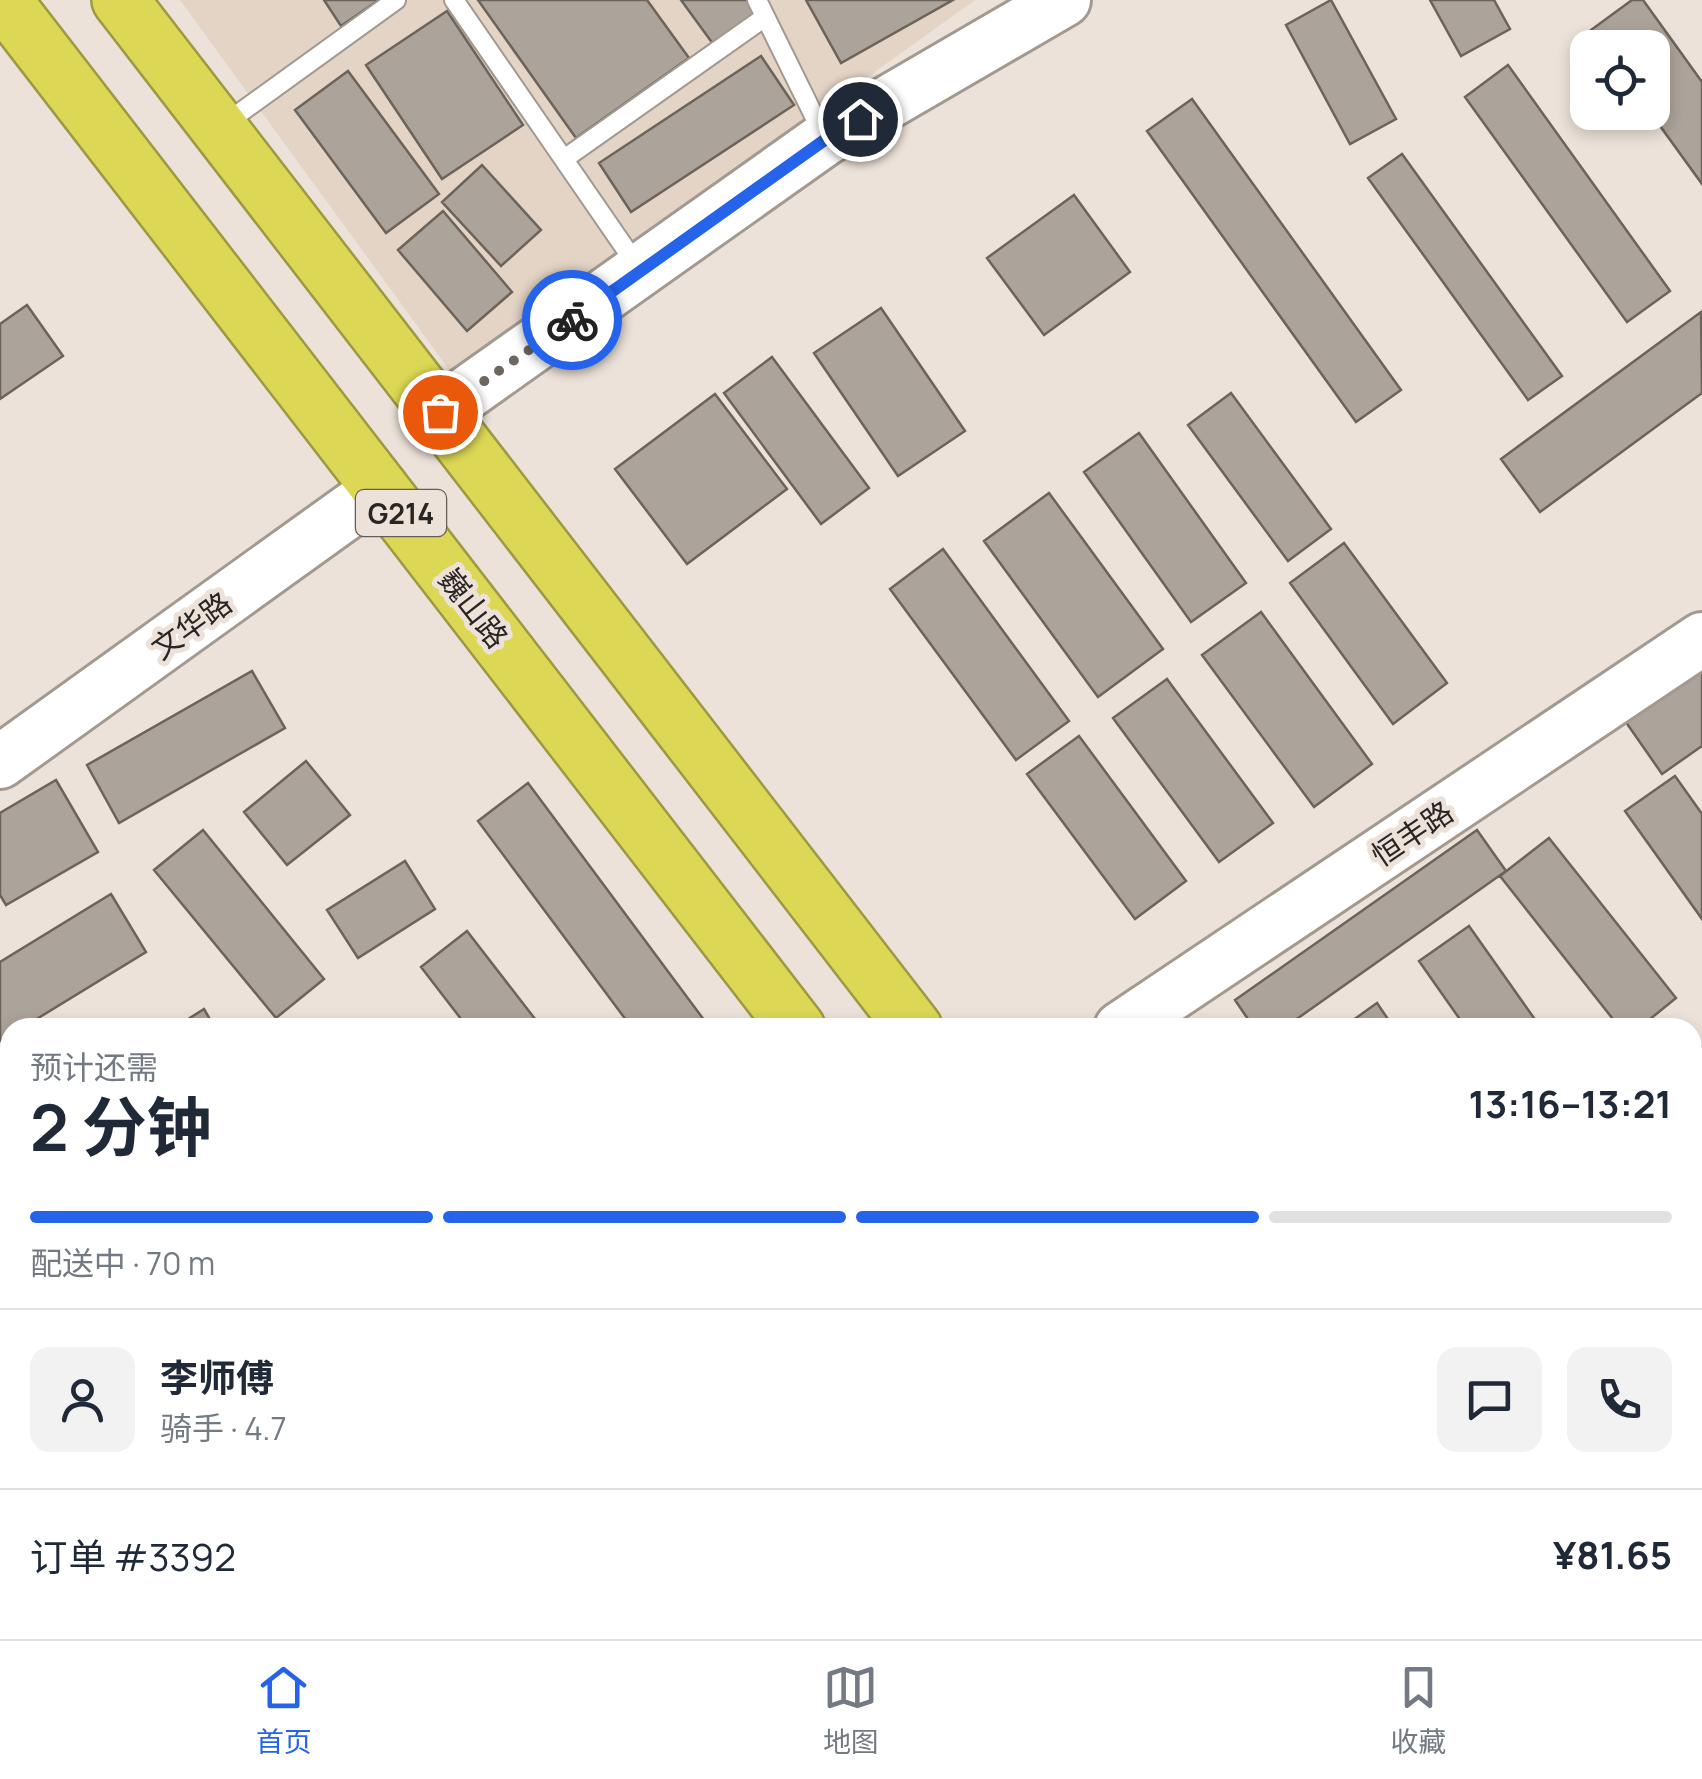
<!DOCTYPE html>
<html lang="zh">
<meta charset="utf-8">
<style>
body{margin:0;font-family:Manrope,"Noto Sans SC",sans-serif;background:#f2f2f3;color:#1f2937;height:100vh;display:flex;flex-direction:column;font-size:38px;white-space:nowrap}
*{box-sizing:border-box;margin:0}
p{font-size:32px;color:#747a83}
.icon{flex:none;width:55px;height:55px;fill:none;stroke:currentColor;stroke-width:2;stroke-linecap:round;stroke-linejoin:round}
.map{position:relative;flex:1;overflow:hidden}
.drawer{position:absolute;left:0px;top:1018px;width:1702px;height:622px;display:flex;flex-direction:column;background:#fff;border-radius:30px 30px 0 0;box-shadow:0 5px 15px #0003}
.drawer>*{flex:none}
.fabs{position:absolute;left:1570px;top:30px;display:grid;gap:20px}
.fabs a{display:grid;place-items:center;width:100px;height:100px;border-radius:20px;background:#fff;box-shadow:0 5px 15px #0003;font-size:50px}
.pin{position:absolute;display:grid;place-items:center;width:85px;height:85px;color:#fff;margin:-42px;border:5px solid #fff;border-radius:50%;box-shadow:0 2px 10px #0007}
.courier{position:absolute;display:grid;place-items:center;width:100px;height:100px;margin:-50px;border:8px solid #2563eb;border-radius:50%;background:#fff;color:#222;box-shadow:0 2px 12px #0007}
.head em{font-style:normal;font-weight:700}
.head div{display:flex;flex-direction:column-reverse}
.head{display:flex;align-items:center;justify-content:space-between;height:170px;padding:0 30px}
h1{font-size:65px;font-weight:700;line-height:75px}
.bar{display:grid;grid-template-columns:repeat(4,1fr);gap:15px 10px;align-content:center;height:120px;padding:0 30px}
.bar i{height:12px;border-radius:8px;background:#e0e1e3}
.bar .active{background:#2563eb}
.bar p{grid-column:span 4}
.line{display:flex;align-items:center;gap:25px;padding:0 30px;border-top:2px solid #e0e1e3}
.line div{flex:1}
.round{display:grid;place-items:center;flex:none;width:105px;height:105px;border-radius:20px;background:#f2f2f3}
.tabs{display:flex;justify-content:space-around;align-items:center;height:140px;border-top:2px solid #e0e1e3;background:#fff;font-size:28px;color:#747a83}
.tabs a{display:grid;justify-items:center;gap:5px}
.tabs .active{color:#2563eb}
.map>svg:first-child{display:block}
.built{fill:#e3d4c6}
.building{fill:#aca39a;stroke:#6c635b;stroke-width:2.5}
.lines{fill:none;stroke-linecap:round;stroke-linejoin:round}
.lane-casing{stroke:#a29990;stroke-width:22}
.secondary-casing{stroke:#a29990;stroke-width:58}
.highway-casing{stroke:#9d9942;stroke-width:60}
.lane{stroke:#fff;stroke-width:18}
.secondary{stroke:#fff;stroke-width:52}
.highway{stroke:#dcd754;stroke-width:55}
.done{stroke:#6d6762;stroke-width:10;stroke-dasharray:0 18}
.route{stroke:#2563eb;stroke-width:12}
.labels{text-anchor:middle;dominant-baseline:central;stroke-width:10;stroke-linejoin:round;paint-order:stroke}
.shield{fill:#ece2d9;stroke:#645e59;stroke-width:2.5}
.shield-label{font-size:28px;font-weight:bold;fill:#292522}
.street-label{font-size:30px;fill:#292522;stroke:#ece2d9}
</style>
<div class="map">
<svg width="1702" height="1639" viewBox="0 0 1702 1639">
<rect width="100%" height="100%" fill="#ece2d9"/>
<path class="built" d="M180 0H975L453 375Z
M0 1491 10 1502V1630H101L88 1639H0Z"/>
<path class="building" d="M324 0H379L341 26Z
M478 0H647L689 58 576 138Z
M681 0H753L763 14 716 48Z
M806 0H953L841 63Z
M1331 0 1396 119 1350 144 1286 25Z
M1430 0H1494L1510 29 1461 56Z
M1632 0H1643L1702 82V184L1650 112 1652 48H1603L1591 30Z
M447 11 523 125 442 179 366 65Z
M761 56 794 105 631 212 599 163Z
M1508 65 1670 291 1627 322 1465 97Z
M348 71 439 194 386 233 295 110Z
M1192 99 1401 390 1356 422 1147 131Z
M1402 154 1562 376 1528 400 1368 178Z
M482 165 541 230 501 266 442 202Z
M1074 195 1130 272 1044 335 987 258Z
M443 211 512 292 467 331 398 250Z
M27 305 63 356 0 399V324Z
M881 308 965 431 898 476 814 353Z
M1701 312 1702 393 1540 512 1501 459Z
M772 357 869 488 821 524 724 393Z
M1231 393 1331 529 1288 561 1188 425Z
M715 394 787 489 687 564 615 469Z
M1139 433 1246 583 1191 622 1084 472Z
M1049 493 1163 649 1098 697 984 541Z
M1344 543 1447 683 1393 724 1290 583Z
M943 549 1069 721 1016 760 890 589Z
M1261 612 1372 764 1314 807 1202 655Z
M1702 659V746L1662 774 1621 715Z
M252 671 285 728 119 823 87 765Z
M1167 679 1273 823 1219 862 1113 718Z
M1079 736 1186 881 1135 919 1027 774Z
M306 761 350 815 287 865 244 812Z
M1675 776 1702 814V919L1625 811Z
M56 780 98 852 6 905 0 895V813Z
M528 783 710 1028H632L478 821Z
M203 830 324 979 276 1018 154 870Z
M1477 830 1506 871 1284 1028H1254L1235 1000Z
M1549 838 1676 998 1639 1028H1620L1500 876Z
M405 861 435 909 358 958 327 910Z
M111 894 146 952 22 1028H10V1035L0 1041V962Z
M1469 926 1541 1028H1466L1419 961Z
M467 931 542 1028H468L421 967Z
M1377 1003 1394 1028H1342Z
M204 1009 215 1028H174Z
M1692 1034 1702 1048V1142L1692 1128Z
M10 1129V1197L0 1203V1135Z
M0 1349 10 1367V1416L0 1422Z
M157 1630H202L193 1639H166Z"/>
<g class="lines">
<g class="lane-casing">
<path id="lane" d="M454 0 638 267
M757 0 823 134
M223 125 396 0
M564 159 765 17"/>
</g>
<g class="secondary-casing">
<path id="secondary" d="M440 412 825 139 1064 0
M0 762 381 488
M1121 1028 1702 639
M1692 1338 1702 1332
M251 1639 264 1630
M1302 1639 1308 1630"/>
</g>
<g class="highway-casing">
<path id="highway" d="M3 0 797 1028
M120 0 914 1028
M1252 1630 1258 1639
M1362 1630 1368 1639"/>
</g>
<use href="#lane" class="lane"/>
<use href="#secondary" class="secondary"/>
<use href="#highway" class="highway"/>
</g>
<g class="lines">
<path class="done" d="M440 412 572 320"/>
<path class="route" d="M572 320 826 139 860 119"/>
</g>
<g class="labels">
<rect class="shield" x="356" y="490" width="90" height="46" rx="8"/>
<g class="shield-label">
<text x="401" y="513">G214</text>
</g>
<g class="street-label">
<text transform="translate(474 608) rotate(52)">巍山路</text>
<text transform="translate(191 625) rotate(-36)">文华路</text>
<text transform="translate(1412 833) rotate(-34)">恒丰路</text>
</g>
</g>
</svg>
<div class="fabs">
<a><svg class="icon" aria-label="locate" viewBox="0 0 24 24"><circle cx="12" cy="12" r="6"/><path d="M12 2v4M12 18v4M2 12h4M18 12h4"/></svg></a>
</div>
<div class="pin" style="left:440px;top:412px;background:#ea580c"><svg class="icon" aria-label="bag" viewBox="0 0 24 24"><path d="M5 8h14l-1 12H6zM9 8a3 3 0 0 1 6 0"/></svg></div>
<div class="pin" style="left:860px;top:119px;background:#1f2937"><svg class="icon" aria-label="home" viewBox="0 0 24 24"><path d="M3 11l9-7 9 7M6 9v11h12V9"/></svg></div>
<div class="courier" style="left:572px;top:320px"><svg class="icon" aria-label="bike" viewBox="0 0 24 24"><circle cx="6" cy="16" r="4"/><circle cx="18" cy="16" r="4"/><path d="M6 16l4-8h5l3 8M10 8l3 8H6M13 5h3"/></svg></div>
<section class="drawer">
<div class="head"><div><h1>2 分钟</h1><p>预计还需</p></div><em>13:16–13:21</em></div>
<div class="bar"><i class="active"></i><i class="active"></i><i class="active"></i><i></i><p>配送中 · 70 m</p></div>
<div class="line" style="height:180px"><a class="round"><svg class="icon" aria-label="person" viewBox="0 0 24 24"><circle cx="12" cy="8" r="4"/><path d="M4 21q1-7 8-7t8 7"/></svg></a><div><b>李师傅</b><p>骑手 · 4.7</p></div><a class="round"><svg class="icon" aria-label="chat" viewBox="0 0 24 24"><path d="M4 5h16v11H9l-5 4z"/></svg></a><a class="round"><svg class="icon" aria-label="phone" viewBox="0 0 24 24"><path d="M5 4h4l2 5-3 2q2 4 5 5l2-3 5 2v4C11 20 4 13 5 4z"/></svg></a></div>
<div class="line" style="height:130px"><div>订单 #3392</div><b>¥81.65</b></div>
</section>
</div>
<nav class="tabs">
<a class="active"><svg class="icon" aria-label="home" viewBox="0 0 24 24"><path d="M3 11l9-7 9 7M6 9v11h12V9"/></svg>首页</a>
<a><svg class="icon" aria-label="map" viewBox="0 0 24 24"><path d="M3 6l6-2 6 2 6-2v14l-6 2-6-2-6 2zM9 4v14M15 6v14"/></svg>地图</a>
<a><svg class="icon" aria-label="saved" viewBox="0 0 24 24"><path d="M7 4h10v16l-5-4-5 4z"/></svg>收藏</a>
</nav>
